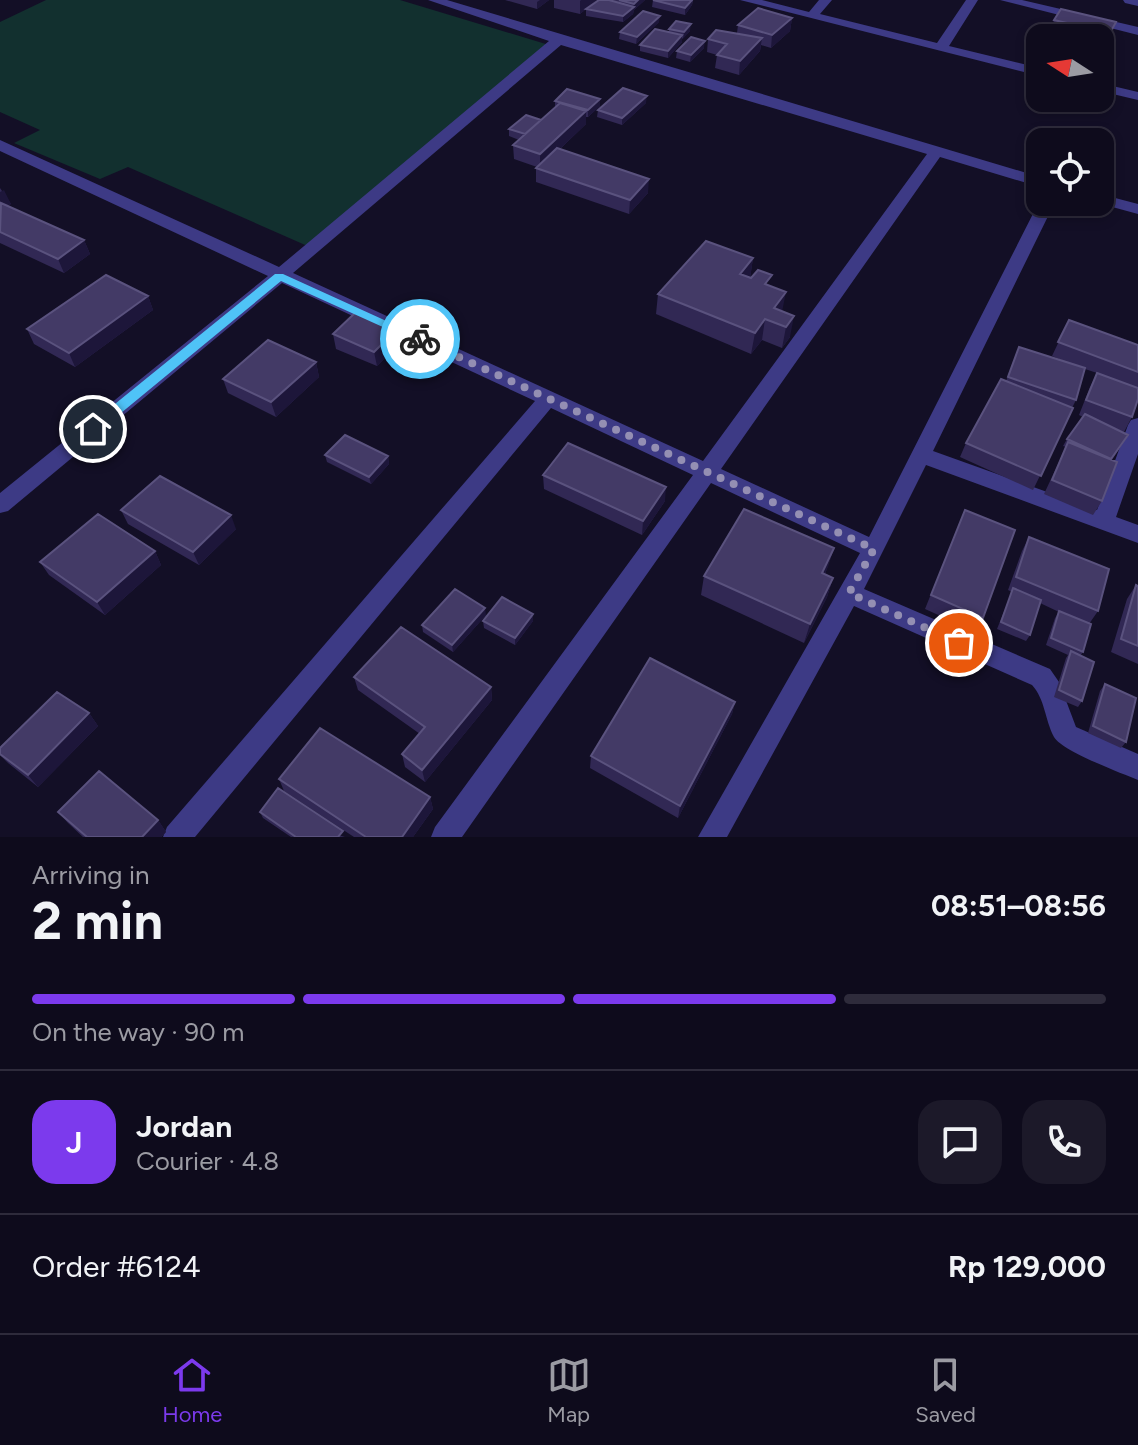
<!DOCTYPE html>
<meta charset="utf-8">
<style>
body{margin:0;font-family:Figtree,sans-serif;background:#1c1929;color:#f1f3f6;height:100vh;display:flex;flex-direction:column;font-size:30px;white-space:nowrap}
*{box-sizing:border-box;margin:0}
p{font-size:26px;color:#9b9ba3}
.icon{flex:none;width:44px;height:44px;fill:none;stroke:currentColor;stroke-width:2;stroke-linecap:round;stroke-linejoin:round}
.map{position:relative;height:837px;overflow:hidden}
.side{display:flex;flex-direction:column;background:#0e0b1c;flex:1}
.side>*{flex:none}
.needle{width:52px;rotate:282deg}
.tools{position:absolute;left:1026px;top:24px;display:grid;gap:16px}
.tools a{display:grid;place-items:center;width:88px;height:88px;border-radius:16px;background:#0e0b1c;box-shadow:0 4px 12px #0003,0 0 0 2px #2e2b3b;font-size:40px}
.pin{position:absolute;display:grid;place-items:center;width:68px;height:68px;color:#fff;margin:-34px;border:4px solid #fff;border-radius:50%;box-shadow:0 2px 8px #0007}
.courier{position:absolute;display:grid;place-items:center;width:80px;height:80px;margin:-40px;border:6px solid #4fc3f7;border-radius:50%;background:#fff;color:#222;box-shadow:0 2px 10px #0007}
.overview em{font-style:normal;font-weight:700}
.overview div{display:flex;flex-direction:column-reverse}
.overview{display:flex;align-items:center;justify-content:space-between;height:136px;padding:0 32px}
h1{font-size:52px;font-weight:700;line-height:60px}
.bar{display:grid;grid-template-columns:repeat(4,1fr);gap:12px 8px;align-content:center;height:96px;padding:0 32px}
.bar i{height:10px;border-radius:6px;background:#2e2b3b}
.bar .on{background:#7c3aed}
.bar p{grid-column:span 4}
.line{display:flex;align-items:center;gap:20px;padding:0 32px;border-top:2px solid #2e2b3b}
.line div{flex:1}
.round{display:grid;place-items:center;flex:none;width:84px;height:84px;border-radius:24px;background:#1c1929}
.dock{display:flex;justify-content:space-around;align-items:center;height:112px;border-top:2px solid #2e2b3b;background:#0e0b1c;font-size:22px;color:#9b9ba3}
.dock a{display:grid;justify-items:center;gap:4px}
.dock .on{color:#7c3aed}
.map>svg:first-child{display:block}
.green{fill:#12302f}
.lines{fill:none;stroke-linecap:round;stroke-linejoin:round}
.minor{fill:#3d3a85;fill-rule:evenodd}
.wall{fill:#312854}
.shaded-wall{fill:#1d163a}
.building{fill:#433a66;stroke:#5a527e;stroke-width:2}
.route{fill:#4fc3f7}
.done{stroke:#948fb3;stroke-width:8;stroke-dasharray:0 14.4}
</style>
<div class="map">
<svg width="1138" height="837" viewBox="0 0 1138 837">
<rect width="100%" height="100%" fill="#130f26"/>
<path class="green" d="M46 0H400L549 45 312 248 128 167 100 179 14 143 40 130 0 112V22Z"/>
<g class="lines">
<path class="minor" d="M428 0H447L1040 177V187L940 157 721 469 869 537 1039 202H1055L933 451 1097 510 1128 425 1131 420 1138 418V454L1116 517 1138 525V543L926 465 864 589 1050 669 1059 682 1076 727 1138 754V780C1121 773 1062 751 1054 737 1045 720 1045 699 1032 685L854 606 727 837H698L860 553 711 483 462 837H431L435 827 693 475 551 408 195 837H163L167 827 535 401 282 283 8 511 0 513V493L268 276 0 151V140L279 267 549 41ZM561 45 927 154 703 461 293 273Z
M740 0H762L809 12 819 0H832L820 14 937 43 966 0H978L949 46 1040 68V76Z
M1000 0H1022L1138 27V35Z
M1123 0H1138V6L1125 3Z
M1100 83 1138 92V100L1100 91Z
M1100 194 1138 204V214L1094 202H1100Z"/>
</g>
<path class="wall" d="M505 0H549L537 9Z
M554 0H597L580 14 554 8Z
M599 0H645L634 10 633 14 623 22 586 16V9Z
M653 0H693L692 5 685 15 652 7Z
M792 18 790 31 771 48 761 45 760 51 739 75 715 68 717 55 707 52 708 39 737 33 738 25Z
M1054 20 1116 22 1105 46H1101L1100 48V38H1054L1055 34 1050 33Z
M659 22 636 44 619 39 620 32Z
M669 29 690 31 682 39V42L668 58 640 51V45L669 32Z
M704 48 690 62 676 58 677 51Z
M600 99V106L588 117H586V124L560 149 648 193 629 214 536 182V168L537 167 514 159 513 145 519 140 509 136V129L541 120 555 107V101Z
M646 103 622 125 597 117 598 110Z
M0 188 11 204 7 206 84 240 90 254 64 273 0 243Z
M753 258 750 278 770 286 782 312 790 337 782 348 762 340 751 354 656 314 658 294Z
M148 296 153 310 75 367 34 344 27 329Z
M1069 320 1138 345V399L1132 417 1124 432 1109 426 1123 443 1112 460 1102 501 1093 515 1044 494 1066 447 1063 446 1067 439 1083 417 1079 415 1090 387 1097 373 1085 369 1076 400 1072 408H1073L1033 490 960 457 966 443 1006 381 1019 347 1074 365 1052 356Z
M397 329 399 344 377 366 336 349 333 334Z
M316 362 319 377 276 417 228 393 223 379Z
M325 455 388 456 389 464 371 484 327 462Z
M543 475 665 501 642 535 544 489Z
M121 510 236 529 199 565 128 524Z
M959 524 983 618 976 632 925 609Z
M1029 537 1098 611 1089 624 1083 652 1080 656 1082 701 1078 707 1054 697 1066 658 1068 655 1046 645 1055 618 1059 612 1040 603 1030 635 1026 641 997 629 1012 592 1008 590 1022 551Z
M834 548 825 574 833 578 827 597 804 643 701 595 704 576Z
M155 551 161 565 105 615 49 575 40 562Z
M1136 585 1138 586V664L1111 652 1127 599Z
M533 614V621L515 645 484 628 483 621Z
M486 615 453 652 423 632 422 625Z
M354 677 491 687 492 700 425 782 405 767 402 754 420 734 358 690Z
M1105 684 1126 742 1121 748 1088 733 1100 691Z
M735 702 732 714 678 818 590 768 591 756Z
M89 713 98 726 38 787 8 763 0 755V748Z
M279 779 430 797 433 809 413 837H354L284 791Z
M58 812 158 820 166 832 161 837H83L68 823Z
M260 812 345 837H291L263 818Z"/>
<path class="shaded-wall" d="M540 0H549L537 9V2Z
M581 0H597L580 14V1Z
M638 0H645L634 10 633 14 623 22V16L633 8 634 4Z
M692 0V5L685 15V8Z
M660 16 659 22 636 44 637 37Z
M792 18 790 31 771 48 772 35Z
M691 24 690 31 683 39 684 32Z
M682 35V42L668 58V51Z
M762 38 760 51 739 75 740 61Z
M705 41 704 48 690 62 691 55Z
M647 96 646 103 622 125V118Z
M600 99V106L588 117V110Z
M586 111V124L540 168V154Z
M649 179 648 193 629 214 630 200Z
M4 190 11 204 0 210V192Z
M84 240 90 254 64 273 58 259Z
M753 258 750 279 740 274Z
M786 292 782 312 774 308Z
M148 296 153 310 75 367 69 353Z
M794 316 790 337 782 348 786 327Z
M765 319 762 340 751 354 755 333Z
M397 329 399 344 377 366 374 352Z
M316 362 319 377 276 417 271 402Z
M388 456 389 464 371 484 369 477Z
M666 487 665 501 642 535 643 521Z
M231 515 236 529 199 565 193 552Z
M834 548 828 567 816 592 822 573Z
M155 551 161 565 105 615 97 602Z
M833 578 827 597 804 643 810 624Z
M485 608 486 615 453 652 452 645Z
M533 614V621L515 645V638Z
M491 687 492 700 425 782 422 770Z
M735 702 732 714 678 818 680 806Z
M89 713 98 726 38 787 28 775Z
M430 797 433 809 413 837H402Z
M158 820 166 832 161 837H142Z"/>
<path class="building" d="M599 0H609L634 7 623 16 586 9Z
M619 0H638L634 4Z
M653 0H692L685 8Z
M758 8 792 18 772 35 738 25Z
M1061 9 1116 22 1110 33 1054 20Z
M643 11 660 16 637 37 620 32Z
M676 21 691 24 684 32 669 29Z
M655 29 682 35 668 51 640 45Z
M1058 29 1096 38H1054Z
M716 30 762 38 740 61 717 55 727 44 708 39Z
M691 37 705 41 691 55 677 51Z
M623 88 647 96 622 118 598 110Z
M567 89 600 99 588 110 555 101Z
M560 103 586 111 540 154 513 145Z
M526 115 541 120 525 134 509 129Z
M557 148 649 179 630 200 536 168Z
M1 203 84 240 58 259 0 232Z
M706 241 753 258 740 274 751 278 758 270 772 275 765 284 786 292 774 308 794 316 786 327 765 319 755 333 658 294Z
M106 275 148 296 69 353 27 329Z
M356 312 397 329 374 352 333 334Z
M1069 320 1138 345V372L1058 342Z
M268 340 316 362 271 402 223 379Z
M1019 347 1085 368 1076 400 1008 377Z
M1097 373 1138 388V399L1132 417 1086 400Z
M1001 379 1073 408 1041 476 966 443Z
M1085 414 1128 435 1111 459 1067 439Z
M345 435 388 456 369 477 325 455Z
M1068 442 1117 462 1102 501 1052 480Z
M568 443 666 487 643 521 543 475Z
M160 476 231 515 193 552 121 510Z
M744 509 834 548 822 573 833 578 810 624 704 576Z
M965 510 1015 530 983 618 931 595Z
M98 514 155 551 97 602 40 562Z
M1029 537 1109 569 1098 611 1016 577Z
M1136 585 1138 586V646L1121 639Z
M1013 588 1041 600 1030 635 1001 622Z
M455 589 485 608 452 645 422 625Z
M502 597 533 614 515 638 483 621Z
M1059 611 1091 624 1083 652 1051 638Z
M401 627 491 687 422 770 402 754 425 727 354 677Z
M1071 651 1094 662 1082 701 1059 690Z
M650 658 735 702 680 806 591 756Z
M1105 684 1136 698 1126 742 1093 726Z
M57 692 89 713 28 775 0 754V748Z
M320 728 430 797 402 837H366L279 779Z
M99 771 158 820 142 837H87L58 812Z
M278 788 343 831 338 837H296L260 812Z"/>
<path class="route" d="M275 274H283L426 339 416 342 281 281 98 432H89V425Z"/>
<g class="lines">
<path class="done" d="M420 339 874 549 849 593 959 643"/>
</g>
</svg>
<div class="tools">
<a><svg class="needle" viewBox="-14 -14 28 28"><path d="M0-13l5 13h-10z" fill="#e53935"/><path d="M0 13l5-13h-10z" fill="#9b9ba3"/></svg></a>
<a><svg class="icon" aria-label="locate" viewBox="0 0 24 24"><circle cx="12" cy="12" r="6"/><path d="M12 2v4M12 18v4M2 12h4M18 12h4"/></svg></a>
</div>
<div class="pin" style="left:959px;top:643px;background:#ea580c"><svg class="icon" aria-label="bag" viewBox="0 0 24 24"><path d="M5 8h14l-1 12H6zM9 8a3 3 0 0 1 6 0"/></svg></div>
<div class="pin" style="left:93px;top:429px;background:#1f2937"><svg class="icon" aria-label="home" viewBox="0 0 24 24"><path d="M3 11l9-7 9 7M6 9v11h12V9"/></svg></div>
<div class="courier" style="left:420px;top:339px"><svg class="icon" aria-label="bike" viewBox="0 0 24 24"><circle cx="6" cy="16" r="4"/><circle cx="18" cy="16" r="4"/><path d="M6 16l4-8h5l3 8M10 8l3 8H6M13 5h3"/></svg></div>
</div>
<section class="side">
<div class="overview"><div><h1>2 min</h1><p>Arriving in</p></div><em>08:51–08:56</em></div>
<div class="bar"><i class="on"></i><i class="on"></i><i class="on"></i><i></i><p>On the way · 90 m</p></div>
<div class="line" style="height:144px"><b class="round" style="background:#7c3aed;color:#fff">J</b><div><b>Jordan</b><p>Courier · 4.8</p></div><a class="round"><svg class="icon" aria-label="chat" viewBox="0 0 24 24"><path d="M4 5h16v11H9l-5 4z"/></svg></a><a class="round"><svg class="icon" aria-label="phone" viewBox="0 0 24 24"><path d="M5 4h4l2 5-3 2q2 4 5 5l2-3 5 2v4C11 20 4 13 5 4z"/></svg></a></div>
<div class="line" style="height:104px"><div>Order #6124</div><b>Rp 129,000</b></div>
</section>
<nav class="dock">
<a class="on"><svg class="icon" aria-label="home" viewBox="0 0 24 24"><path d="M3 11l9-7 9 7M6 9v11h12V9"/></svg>Home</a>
<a><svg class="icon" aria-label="map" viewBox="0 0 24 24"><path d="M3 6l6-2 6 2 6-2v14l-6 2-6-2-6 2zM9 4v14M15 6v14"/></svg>Map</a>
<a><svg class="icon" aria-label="saved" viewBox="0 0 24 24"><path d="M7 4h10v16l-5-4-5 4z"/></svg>Saved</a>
</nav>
